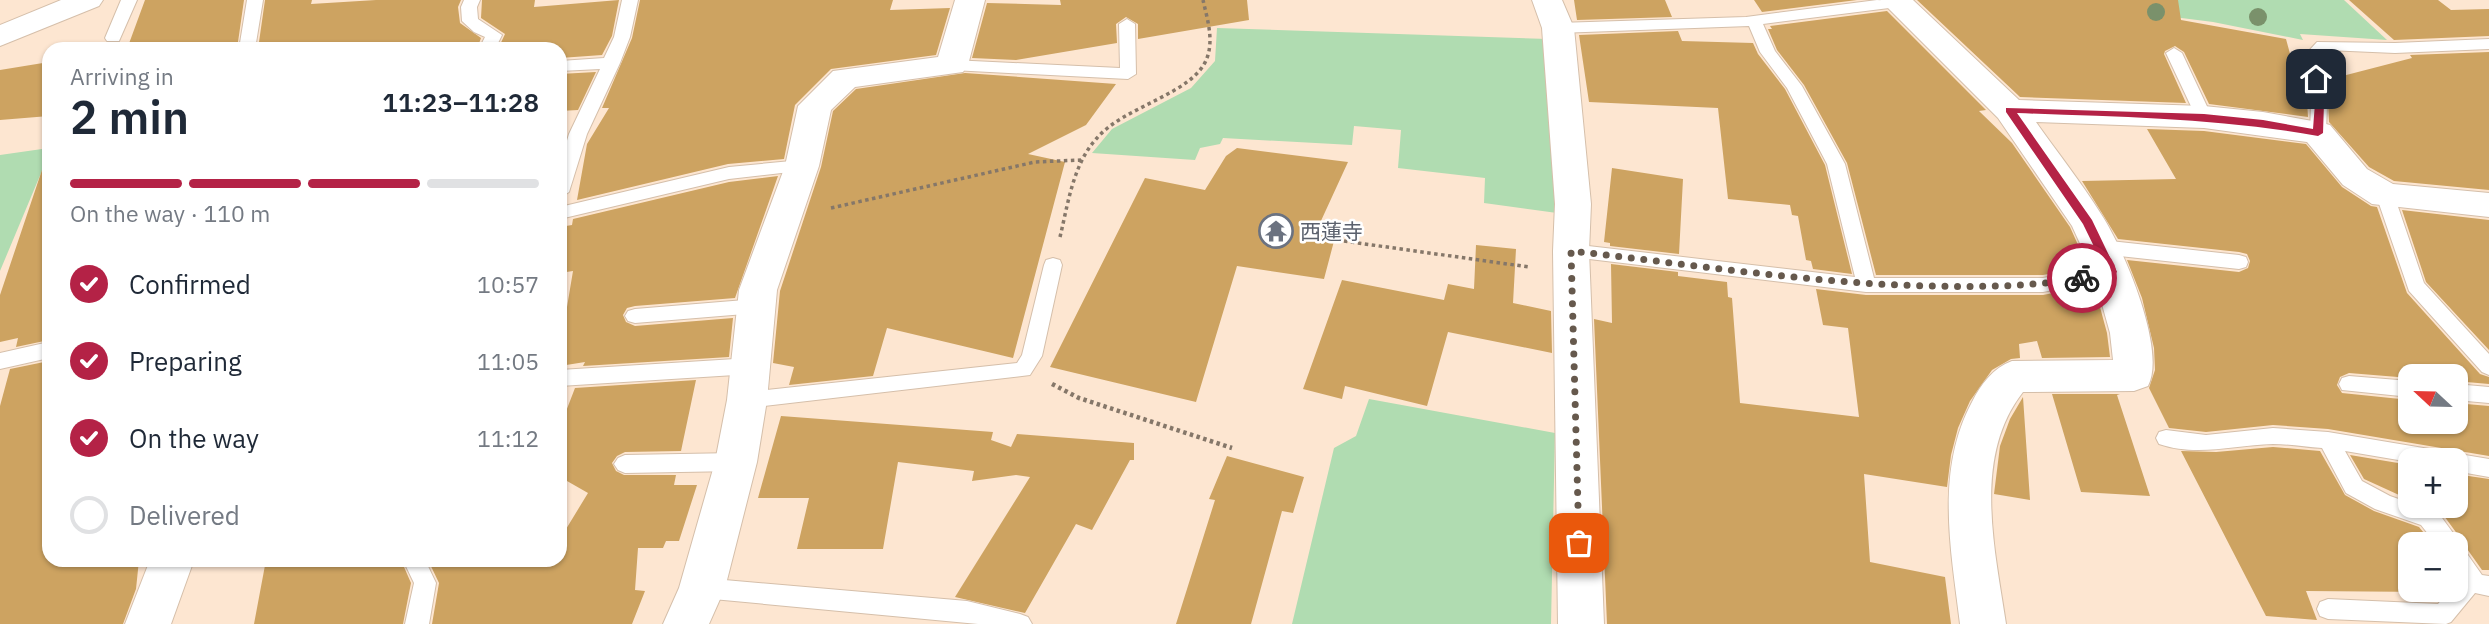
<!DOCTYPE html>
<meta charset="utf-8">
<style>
body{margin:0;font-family:"IBM Plex Sans","Noto Sans JP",sans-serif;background:#f2f2f3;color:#1f2937;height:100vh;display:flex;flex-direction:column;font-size:26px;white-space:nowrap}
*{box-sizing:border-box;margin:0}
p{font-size:23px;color:#747a83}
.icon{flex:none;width:38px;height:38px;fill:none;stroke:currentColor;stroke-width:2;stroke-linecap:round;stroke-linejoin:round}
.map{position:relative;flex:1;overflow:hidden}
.panel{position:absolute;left:42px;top:42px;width:525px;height:525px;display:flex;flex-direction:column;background:#fff;border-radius:21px;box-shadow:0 2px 5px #0004}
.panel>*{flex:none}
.needle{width:46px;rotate:292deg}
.buttons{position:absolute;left:2398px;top:364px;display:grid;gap:14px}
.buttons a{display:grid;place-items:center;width:70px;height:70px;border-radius:14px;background:#fff;box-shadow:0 2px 5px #0004;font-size:35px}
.pin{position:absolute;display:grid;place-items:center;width:60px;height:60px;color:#fff;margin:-30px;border-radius:14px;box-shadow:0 4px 10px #0006}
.courier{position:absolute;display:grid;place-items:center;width:70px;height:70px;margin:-35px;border:5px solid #b42246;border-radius:50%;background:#fff;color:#222;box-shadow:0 2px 9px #0007}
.headline em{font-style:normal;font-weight:600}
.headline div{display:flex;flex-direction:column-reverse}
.headline{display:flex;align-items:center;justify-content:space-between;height:119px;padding:0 28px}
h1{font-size:46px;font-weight:600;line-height:52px}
.bar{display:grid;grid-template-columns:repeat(4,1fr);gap:10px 7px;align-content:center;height:84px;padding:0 28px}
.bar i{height:9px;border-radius:5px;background:#e0e1e3}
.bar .current{background:#b42246}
.bar p{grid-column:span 4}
ol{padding:0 28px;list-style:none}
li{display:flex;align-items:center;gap:21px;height:77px}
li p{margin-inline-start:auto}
li .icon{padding:7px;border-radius:50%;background:#b42246;color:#fff;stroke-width:4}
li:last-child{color:#747a83}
li i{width:38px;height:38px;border:4px solid #e0e1e3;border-radius:50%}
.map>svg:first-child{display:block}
.green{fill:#b0dcb1}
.building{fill:#cda361}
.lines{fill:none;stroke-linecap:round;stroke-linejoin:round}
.lane-casing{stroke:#d5bfaa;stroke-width:2}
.street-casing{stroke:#d5bfaa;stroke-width:2}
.secondary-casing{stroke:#d5bfaa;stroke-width:2}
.path-far1{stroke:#857769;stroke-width:3.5;stroke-dasharray:3.5 3.5;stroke-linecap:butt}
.path{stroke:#857769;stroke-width:4.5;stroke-dasharray:3.5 3.5;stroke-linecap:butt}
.lane{fill:#fff;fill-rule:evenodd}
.street{fill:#fff;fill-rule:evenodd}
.secondary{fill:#fff;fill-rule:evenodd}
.tree{fill:#7a916b}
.route{fill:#b42246}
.done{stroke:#66594d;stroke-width:7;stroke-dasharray:0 12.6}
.labels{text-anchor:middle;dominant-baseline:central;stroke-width:5;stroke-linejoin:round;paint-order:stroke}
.worship-label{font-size:21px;fill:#5b616d;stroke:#fff;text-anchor:start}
</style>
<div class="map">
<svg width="2489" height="624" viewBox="0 0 2489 624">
<rect width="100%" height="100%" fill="#fde6d1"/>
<path class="green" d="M2084 0H2344L2387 40 2300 34 2303 40 2213 22 2087 6Z
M1217 28 1548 39 1557 213 1484 203 1485 178 1398 168 1401 130 1354 126 1352 145 1223 138 1220 144 1200 148 1195 160 1092 153 1112 129 1191 88 1215 61Z
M49 148V154L0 271V155Z
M1369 399 1555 433 1551 624H1292L1334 448 1356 436Z"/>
<path class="building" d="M145 0H244L237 49H127Z
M265 0H312L311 4 376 0H461L458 7 460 23 481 38 477 49H258Z
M482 0H535L534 7 619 0 612 36 602 55 560 58V49H498L505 34 481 18Z
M640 0H893L890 10 950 8 936 55 831 69 795 105 784 159 728 164 577 200 587 144 609 108H602L632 38Z
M1060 0H1247L1249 20 1138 39V24L1126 17 1116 24 1117 43 1016 60 972 58 987 3 1061 5Z
M1574 0H1665L1672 17 1577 20Z
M1754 0H1857L1762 12Z
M1917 0H2178L2181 20 2286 39 2299 87 2306 86 2308 117 2209 104 2184 52 2175 46 2165 51 2164 54 2186 103 2020 97Z
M2349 0H2438L2451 10 2489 9V36L2394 40Z
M1887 11 1986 110 1979 111 2012 143 2070 227 2088 267 2043 275H1876L1847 163 1804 85 1777 50 1768 29H1772L1770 26Z
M1678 31 1682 41 1753 43 1758 54 1785 89 1825 165 1852 274 1813 269 1811 261 1806 260 1798 216 1792 215 1790 205 1728 199 1718 108 1589 102 1579 35Z
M2489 52V190L2394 181 2369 167 2329 122 2327 80 2412 58 2410 55Z
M49 62V116L0 120V70Z
M596 72 578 110 560 111V74Z
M965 73 1116 84 1086 125 1028 154 1065 162 1013 358 887 328 873 376 789 385 794 367 773 363 780 291 821 167 833 111 856 89Z
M2147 129 2204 131 2306 144 2342 187 2371 206 2377 207 2407 293 2480 374 2489 377V384L2455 381V376L2410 378 2349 373 2340 377 2337 385 2342 393 2410 400V422H2455V403L2489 406V456L2328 429 2273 425 2206 432 2169 428 2149 388 2155 370 2154 348 2142 298 2127 260 2239 272 2248 268 2250 261 2247 254 2239 252 2118 239 2082 181 2176 179Z
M1237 148 1348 162 1320 223 1338 226 1324 279 1237 266 1196 402 1050 367 1145 178 1205 190 1226 156Z
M1612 168 1683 179 1679 254 1610 246V243L1604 242Z
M42 170 49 171V340L16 347 18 338 0 342V295Z
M778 176 735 298 635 306 627 308 623 315 626 322 635 326 733 318 729 357 583 366 585 362 560 366V349L573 271 560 273V227L572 225 573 219 729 182Z
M2402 210 2489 220V350L2426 282Z
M1476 245 1516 249 1513 303 1551 311 1552 353 1448 332 1427 406 1345 386 1342 399 1303 389 1342 280 1444 300 1448 284 1474 289Z
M1611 264 1678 272V276L1727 282 1728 297 1732 298 1740 403 1859 417 1848 328 1823 325 1816 289 1866 295H2043L2094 285 2107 333 2110 357 2042 358 2037 341 2019 344 2020 358 2011 359 1992 370 1970 401 1958 428 1951 455 1947 487 1864 474 1870 562 1945 577 1951 624H1607L1594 319 1612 323Z
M49 361V560H139L136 589 123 624H0V406L10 369Z
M696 380 681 451 625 452 617 456 612 463 616 471 624 475H676L674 485H697L679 541H666L663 548H638L635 590 645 591 632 624H432L439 583 428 560H560V539L588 493 560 477V427L575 388Z
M2052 394H2120L2117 395 2150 496 2081 492Z
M2023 397 2030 500 1994 494 2000 446 2010 419Z
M781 416 993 432 991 440 1011 447 1017 434 1134 443V460H1130L1092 530 1076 524 1025 613 955 597 1030 477 1016 475 972 481 974 471 898 462 883 549H797L809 498H758Z
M2273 447 2320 451 2345 495 2374 511 2419 527 2433 544H2410V590H2427L2428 592 2306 591 2317 620 2266 616 2181 451 2216 452Z
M2350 455 2410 465V500L2364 479Z
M1227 456 1304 477 1293 513 1282 511 1251 624H1176L1215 500 1209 499Z
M2455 474 2489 479V570H2482L2465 546 2460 544 2458 535 2439 509 2423 506H2455Z
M266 560H401L411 583 403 624H254Z"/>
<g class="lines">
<g class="lane-casing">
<path id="lane" d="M121 0H137L119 41H107L105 38Z
M247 0H263L255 49H239Z
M464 0H480L477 7 478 19 502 35 495 49H479L485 37 474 32 462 21 461 7Z
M622 0H638L630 37 620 63 587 134 569 192 560 198V164L569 134 600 69 560 71V61L604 58 614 37Z
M1877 0 1905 2 1897 7 1763 24 1775 51 1802 86 1845 164 1874 278H2043L2112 265 2119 267 2121 272 2119 277 2043 292H1866L1564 256 1562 251 1564 246 1571 244 1855 277 1827 164 1787 88 1760 52 1749 26 1558 33 1550 28 1558 23 1746 17Z
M1127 19 1135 24 1136 74 1128 79 952 70 944 65 952 60 1120 68 1119 24Z
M2489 39V49L2395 53 2327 50 2321 56 2327 103 2326 133 2318 139 2310 133 2311 103 2305 55 2317 42 2395 43Z
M2174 48 2182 53 2212 117 2210 121 2204 122 2196 117 2166 53Z
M802 160 811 166 808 170 729 179 560 219V207L729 167Z
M2385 189 2394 195 2424 283 2489 354V375L2482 372 2409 291 2376 195Z
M2101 240 2239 255 2246 257 2248 262 2246 267 2239 269 2101 254 2094 252 2092 247 2094 242Z
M1053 258 1060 260 1062 265 1042 356 1030 375 747 408 740 406 737 400 740 394 747 392 1017 363 1022 355 1044 265 1046 260Z
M757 299 764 301 767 306 764 311 757 313 635 323 628 321 625 316 628 311 635 309Z
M49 342V358L0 369V353Z
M751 358 758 361 761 366 758 371 751 374 560 386V370Z
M2349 376 2410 381V397L2342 390 2339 384 2342 378Z
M2455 384 2489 387V403L2455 400Z
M2273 428 2328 432 2489 459V477L2455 471V460H2410V462L2345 451 2362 481 2390 496 2410 503V506L2437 511 2456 537 2458 546 2463 548 2482 575 2489 576V596L2475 593 2451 622 2446 624 2328 619 2320 616 2317 609 2320 602 2328 599 2438 604 2450 590H2455V583L2459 579 2455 573V544H2436L2421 525 2375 509 2346 493 2322 448C2306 447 2289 444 2273 444 2234 445 2197 457 2159 444L2156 438 2159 432 2166 430 2206 435Z
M736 453 743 456 747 462 743 468 736 471 625 473 618 470 614 464 618 458 625 455Z
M403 560H425L436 583 429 624H405L414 583Z
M702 578 967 601 1020 614 1028 617 1032 624H978L702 598 694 595 691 588 694 581Z"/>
</g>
<g class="street-casing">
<path id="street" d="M955 0H985L968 65 963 72 855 87 831 110 819 166 777 290 767 400 757 462 725 588 709 624H663L679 588 715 462 727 400 739 290 785 166 798 106 833 71 938 57Z
M1532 0H1562L1574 28 1591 204 1589 251 1604 624H1558L1553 251 1555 204 1542 28Z
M1880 0H1913L2019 100 2204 106 2263 112 2318 122 2330 125 2367 169 2393 184 2489 193V217L2372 204 2343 185 2307 142 2204 128 2036 122C2057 152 2081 182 2101 214 2123 247 2167 350 2148 386L2134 391 2023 392C1972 457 1995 549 2006 624H1960C1951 550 1935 471 1972 402 1981 384 1993 368 2012 361L2113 360 2110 333 2093 272 2072 226 1998 118Z
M150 560H194L171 624H125Z"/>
</g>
<g class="secondary-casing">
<path id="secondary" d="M61 0H103L99 6 0 46V25Z"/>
</g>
<path class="path-far1" d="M831 208 1035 162 1081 160
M1060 237C1068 204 1073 164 1097 138 1124 106 1194 94 1207 58 1214 39 1207 18 1203 0
M1344 241 1529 267"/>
<path class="path" d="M1052 384 1079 398 1232 448"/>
<use href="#lane" class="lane"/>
<use href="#street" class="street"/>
<use href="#secondary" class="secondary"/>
</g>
<g class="tree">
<circle cx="2156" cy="12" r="9"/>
<circle cx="2258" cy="17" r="9"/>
</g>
<path class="route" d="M2316 76 2321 79 2324 103 2323 133 2318 136C2218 118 2118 117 2017 113L2092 220 2117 272 2112 276 2078 280V275L2105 269 2083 224 2006 112V108L2204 114 2263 120 2313 129 2315 103 2311 79Z"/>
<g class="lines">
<path class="done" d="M1579 543 1571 251C1689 264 1808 283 1927 286 1980 287 2030 287 2082 278"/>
</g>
<defs>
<g id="temple-ring" transform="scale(1.75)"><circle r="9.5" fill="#fff" stroke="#6b7280" stroke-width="1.5"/><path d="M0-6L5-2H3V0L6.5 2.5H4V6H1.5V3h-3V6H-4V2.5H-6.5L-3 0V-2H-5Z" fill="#6b7280"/></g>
</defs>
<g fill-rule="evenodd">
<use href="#temple-ring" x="1276" y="231"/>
</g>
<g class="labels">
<g class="worship-label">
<text x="1300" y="231">西蓮寺</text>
</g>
</g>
</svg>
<div class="buttons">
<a><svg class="needle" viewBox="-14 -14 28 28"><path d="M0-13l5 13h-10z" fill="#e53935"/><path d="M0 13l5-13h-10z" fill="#747a83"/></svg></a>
<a>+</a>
<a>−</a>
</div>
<div class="pin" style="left:1579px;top:543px;background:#ea580c"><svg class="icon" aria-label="bag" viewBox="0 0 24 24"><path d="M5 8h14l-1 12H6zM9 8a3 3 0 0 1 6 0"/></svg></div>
<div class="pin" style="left:2316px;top:79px;background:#1f2937"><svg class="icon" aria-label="home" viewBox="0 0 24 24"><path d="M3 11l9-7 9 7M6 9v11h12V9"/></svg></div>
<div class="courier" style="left:2082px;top:278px"><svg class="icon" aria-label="bike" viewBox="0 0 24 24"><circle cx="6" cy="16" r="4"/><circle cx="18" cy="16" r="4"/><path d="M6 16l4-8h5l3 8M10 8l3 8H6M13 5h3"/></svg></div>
<section class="panel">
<div class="headline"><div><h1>2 min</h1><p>Arriving in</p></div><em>11:23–11:28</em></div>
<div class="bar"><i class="current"></i><i class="current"></i><i class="current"></i><i></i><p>On the way · 110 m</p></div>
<ol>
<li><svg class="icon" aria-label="check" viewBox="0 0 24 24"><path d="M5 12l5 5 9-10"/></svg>Confirmed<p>10:57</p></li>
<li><svg class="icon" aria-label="check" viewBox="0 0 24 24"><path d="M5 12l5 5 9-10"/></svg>Preparing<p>11:05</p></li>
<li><svg class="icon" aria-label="check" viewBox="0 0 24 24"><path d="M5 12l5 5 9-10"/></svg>On the way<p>11:12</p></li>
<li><i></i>Delivered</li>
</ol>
</section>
</div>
